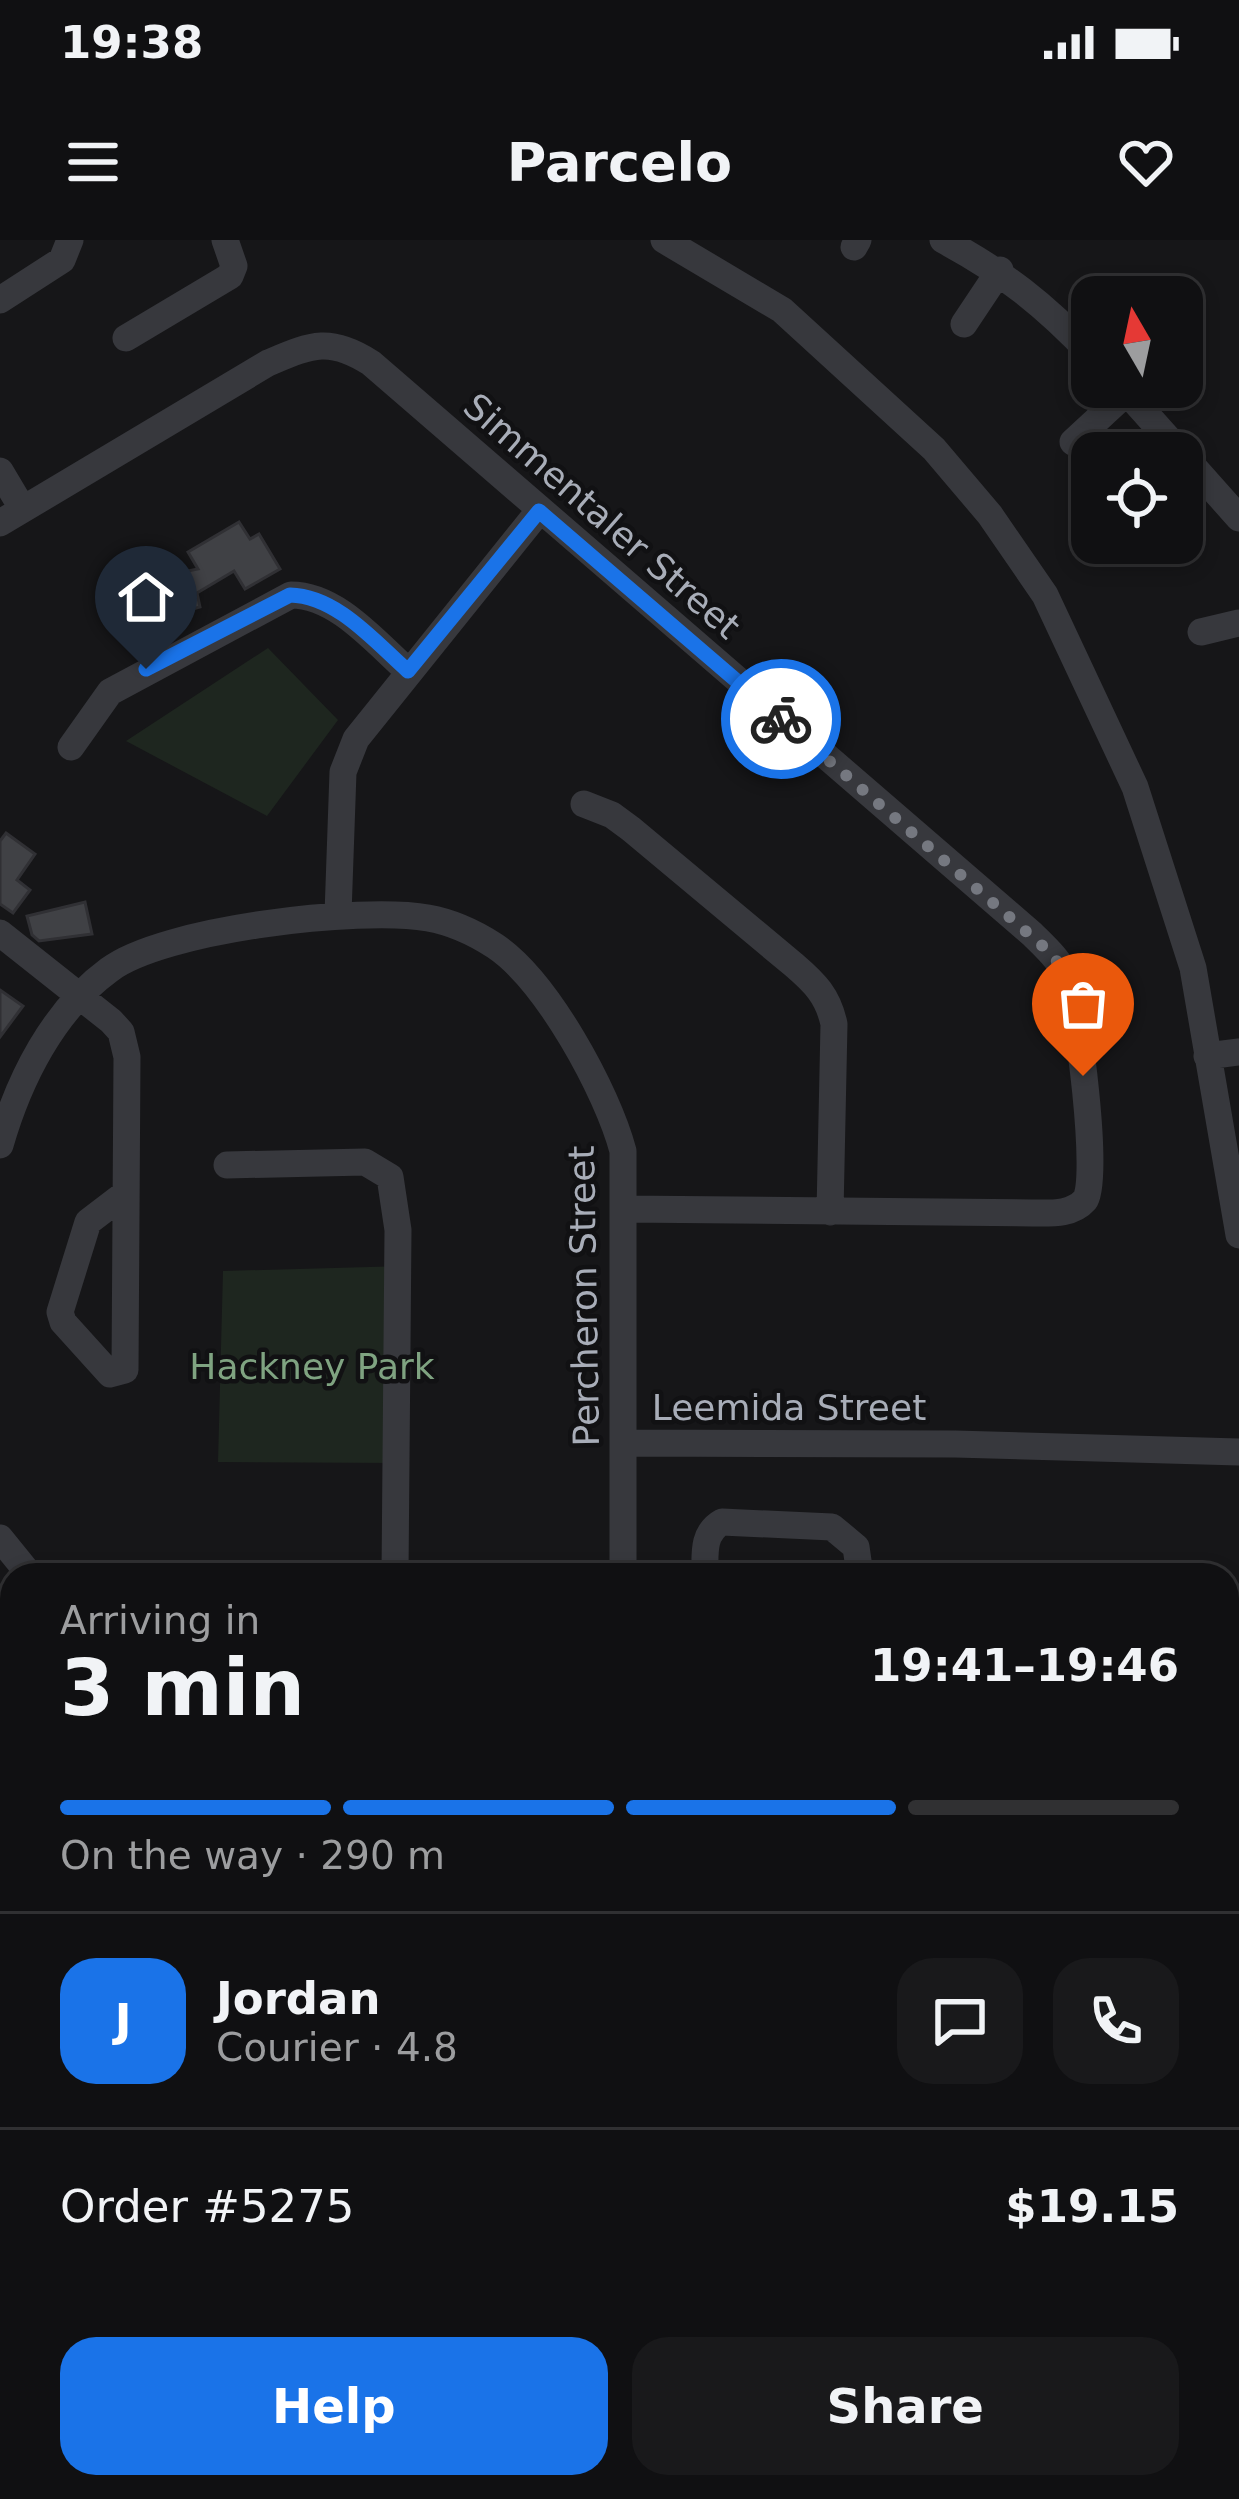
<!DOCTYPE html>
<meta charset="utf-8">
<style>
body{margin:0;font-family:"DejaVu Sans",sans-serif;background:#19191b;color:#f1f3f6;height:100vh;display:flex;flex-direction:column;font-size:45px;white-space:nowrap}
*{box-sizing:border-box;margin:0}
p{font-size:39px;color:#9c9d9f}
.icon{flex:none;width:66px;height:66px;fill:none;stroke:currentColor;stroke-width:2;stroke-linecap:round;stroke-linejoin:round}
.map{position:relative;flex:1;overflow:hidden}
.sheet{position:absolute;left:0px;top:1323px;width:1239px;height:936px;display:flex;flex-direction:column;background:#101012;border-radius:36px 36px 0 0;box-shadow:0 6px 18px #0003,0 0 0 3px #303032}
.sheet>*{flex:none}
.needle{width:78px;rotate:351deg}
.fabs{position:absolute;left:1071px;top:36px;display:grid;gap:24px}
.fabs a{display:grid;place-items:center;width:132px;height:132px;border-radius:24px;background:#101012;box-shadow:0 6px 18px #0003,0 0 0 3px #303032;font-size:60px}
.pin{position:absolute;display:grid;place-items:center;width:102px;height:102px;color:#fff;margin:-123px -51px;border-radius:50% 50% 50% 0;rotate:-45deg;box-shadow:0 0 12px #0007}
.pin .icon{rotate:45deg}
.courier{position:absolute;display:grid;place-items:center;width:120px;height:120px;margin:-60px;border:9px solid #1a73e8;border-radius:50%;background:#fff;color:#222;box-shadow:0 3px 15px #0007}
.head em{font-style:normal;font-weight:700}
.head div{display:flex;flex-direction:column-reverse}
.head{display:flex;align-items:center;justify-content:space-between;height:204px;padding:0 60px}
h1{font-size:78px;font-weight:700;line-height:90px}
.bar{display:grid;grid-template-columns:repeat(4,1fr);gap:18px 12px;align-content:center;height:144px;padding:0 60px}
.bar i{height:15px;border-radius:9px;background:#303032}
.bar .active{background:#1a73e8}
.bar p{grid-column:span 4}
.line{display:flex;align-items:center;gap:30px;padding:0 60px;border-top:3px solid #303032}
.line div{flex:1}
.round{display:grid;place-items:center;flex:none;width:126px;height:126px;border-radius:36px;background:#19191b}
.action{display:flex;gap:24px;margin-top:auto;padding:24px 60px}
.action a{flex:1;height:138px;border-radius:36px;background:#1a73e8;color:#fff;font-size:48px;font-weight:700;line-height:138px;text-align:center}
.action a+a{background:#19191b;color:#f1f3f6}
.status{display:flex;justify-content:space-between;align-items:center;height:84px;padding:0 60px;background:#101012;direction:ltr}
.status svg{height:33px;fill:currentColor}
header{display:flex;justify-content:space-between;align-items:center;height:156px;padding:0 60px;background:#101012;font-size:54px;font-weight:700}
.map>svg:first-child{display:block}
.green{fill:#1e261f}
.building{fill:#404145;stroke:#303034;stroke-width:3}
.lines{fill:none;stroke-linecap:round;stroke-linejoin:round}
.minor{stroke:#37383d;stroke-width:27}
.major{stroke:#53555c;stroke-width:36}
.done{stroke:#757880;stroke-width:12;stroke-dasharray:0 21.6}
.route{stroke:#1a73e8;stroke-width:15}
.labels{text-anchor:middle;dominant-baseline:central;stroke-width:9;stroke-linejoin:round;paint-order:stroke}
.street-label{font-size:36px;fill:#a8adb8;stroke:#111113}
.park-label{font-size:36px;fill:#7fa381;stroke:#111113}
</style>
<div class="status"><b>19:38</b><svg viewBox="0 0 49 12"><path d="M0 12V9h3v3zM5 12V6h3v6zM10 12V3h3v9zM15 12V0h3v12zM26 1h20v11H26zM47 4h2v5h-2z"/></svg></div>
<header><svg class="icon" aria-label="menu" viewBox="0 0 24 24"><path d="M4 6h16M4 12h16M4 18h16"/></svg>Parcelo<svg class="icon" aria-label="heart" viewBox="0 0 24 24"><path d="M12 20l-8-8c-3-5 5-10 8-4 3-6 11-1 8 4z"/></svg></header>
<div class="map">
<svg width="1239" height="2259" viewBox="0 0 1239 2259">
<rect width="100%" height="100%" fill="#161618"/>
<path class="green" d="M268 408 338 480 267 576 126 501Z
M405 1026 400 1223 218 1222 223 1031Z"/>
<path class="building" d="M239 282 250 299 259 294 280 329 245 349 234 331 197 353 200 367 172 375 177 394 149 402 132 342 198 329 188 312Z
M6 593 35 614 17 640 30 650 13 673 0 664V601Z
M85 662 92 694 39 701 32 695 27 676Z
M0 750 23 766 0 797Z"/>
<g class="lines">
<path class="minor" d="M664 0 782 70 934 209 990 275 1045 355 1135 547 1193 728 1239 995
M943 0C1004 33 1044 64 1092 115
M854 7 858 0
M0 60 62 20 70 0
M964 84 1000 30
M126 98 230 36 234 26 225 0
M1122 147 1181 213
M1073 202 1127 152
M1182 214 1239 278
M0 231 22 268
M0 283 268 123C311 105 329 96 371 123L1032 694C1045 707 1061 721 1067 738 1078 766 1100 942 1085 960 1072 975 1050 973 1032 973L625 969
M1201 392 1239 383
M71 507 110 452 291 355C337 355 375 402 408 431
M584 564 612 575 631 589 794 725C815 743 828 756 834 784L830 972
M338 674 343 532 356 499 539 271
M0 693 111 781 121 792 127 817 125 1130 110 1134 63 1082 60 1072 88 982 126 953
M1207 816 1239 812
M0 905C19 839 53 771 109 730 163 689 360 666 428 678 451 682 475 693 495 706 547 741 607 851 623 911V1335
M227 925 365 922 390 937 398 990 395 1335
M623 1203 955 1204 1239 1212
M0 1298 30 1335
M705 1335C705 1315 702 1293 722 1282L832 1287 856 1307 860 1335
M0 1371 12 1362
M0 1653 12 1668
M1227 1677H1239
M27 2247V2259
M619 2259V2247
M947 2259V2247"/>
<path class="major" d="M0 1877 12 1892
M300 2247 310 2259"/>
</g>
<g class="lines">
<path class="done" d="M781 479 1052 714C1078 750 1078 793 1083 836"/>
<path class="route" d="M146 429 290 355C337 356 375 402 408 431L539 271 781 479"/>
</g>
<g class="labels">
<g class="street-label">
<text transform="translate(602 276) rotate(41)">Simmentaler Street</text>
<text transform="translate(584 1056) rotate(-91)">Percheron Street</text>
<text x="789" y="1167">Leemida Street</text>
</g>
<g class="park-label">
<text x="312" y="1126">Hackney Park</text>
</g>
</g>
</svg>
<div class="fabs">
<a><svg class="needle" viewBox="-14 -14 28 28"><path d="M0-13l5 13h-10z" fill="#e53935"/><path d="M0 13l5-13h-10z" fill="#9c9d9f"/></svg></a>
<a><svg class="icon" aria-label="locate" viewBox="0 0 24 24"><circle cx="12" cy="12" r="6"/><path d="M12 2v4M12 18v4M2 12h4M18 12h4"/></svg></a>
</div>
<div class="pin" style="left:1083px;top:836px;background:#ea580c"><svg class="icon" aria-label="bag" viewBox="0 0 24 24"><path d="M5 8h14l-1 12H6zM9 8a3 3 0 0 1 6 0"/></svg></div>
<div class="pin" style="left:146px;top:429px;background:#1f2937"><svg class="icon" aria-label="home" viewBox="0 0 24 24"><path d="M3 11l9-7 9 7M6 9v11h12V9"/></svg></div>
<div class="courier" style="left:781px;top:479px"><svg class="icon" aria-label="bike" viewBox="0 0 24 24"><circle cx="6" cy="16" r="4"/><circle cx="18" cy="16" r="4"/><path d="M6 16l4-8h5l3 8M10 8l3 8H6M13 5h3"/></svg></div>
<section class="sheet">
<div class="head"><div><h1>3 min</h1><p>Arriving in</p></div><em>19:41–19:46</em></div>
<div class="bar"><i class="active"></i><i class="active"></i><i class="active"></i><i></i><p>On the way · 290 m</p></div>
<div class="line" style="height:216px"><b class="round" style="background:#1a73e8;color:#fff">J</b><div><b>Jordan</b><p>Courier · 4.8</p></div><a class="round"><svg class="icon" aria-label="chat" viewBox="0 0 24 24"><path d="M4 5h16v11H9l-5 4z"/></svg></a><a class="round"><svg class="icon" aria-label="phone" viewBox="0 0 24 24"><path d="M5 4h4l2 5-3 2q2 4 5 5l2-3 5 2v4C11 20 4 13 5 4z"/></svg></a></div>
<div class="line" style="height:156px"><div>Order #5275</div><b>$19.15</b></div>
<div class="action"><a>Help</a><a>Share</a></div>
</section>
</div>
